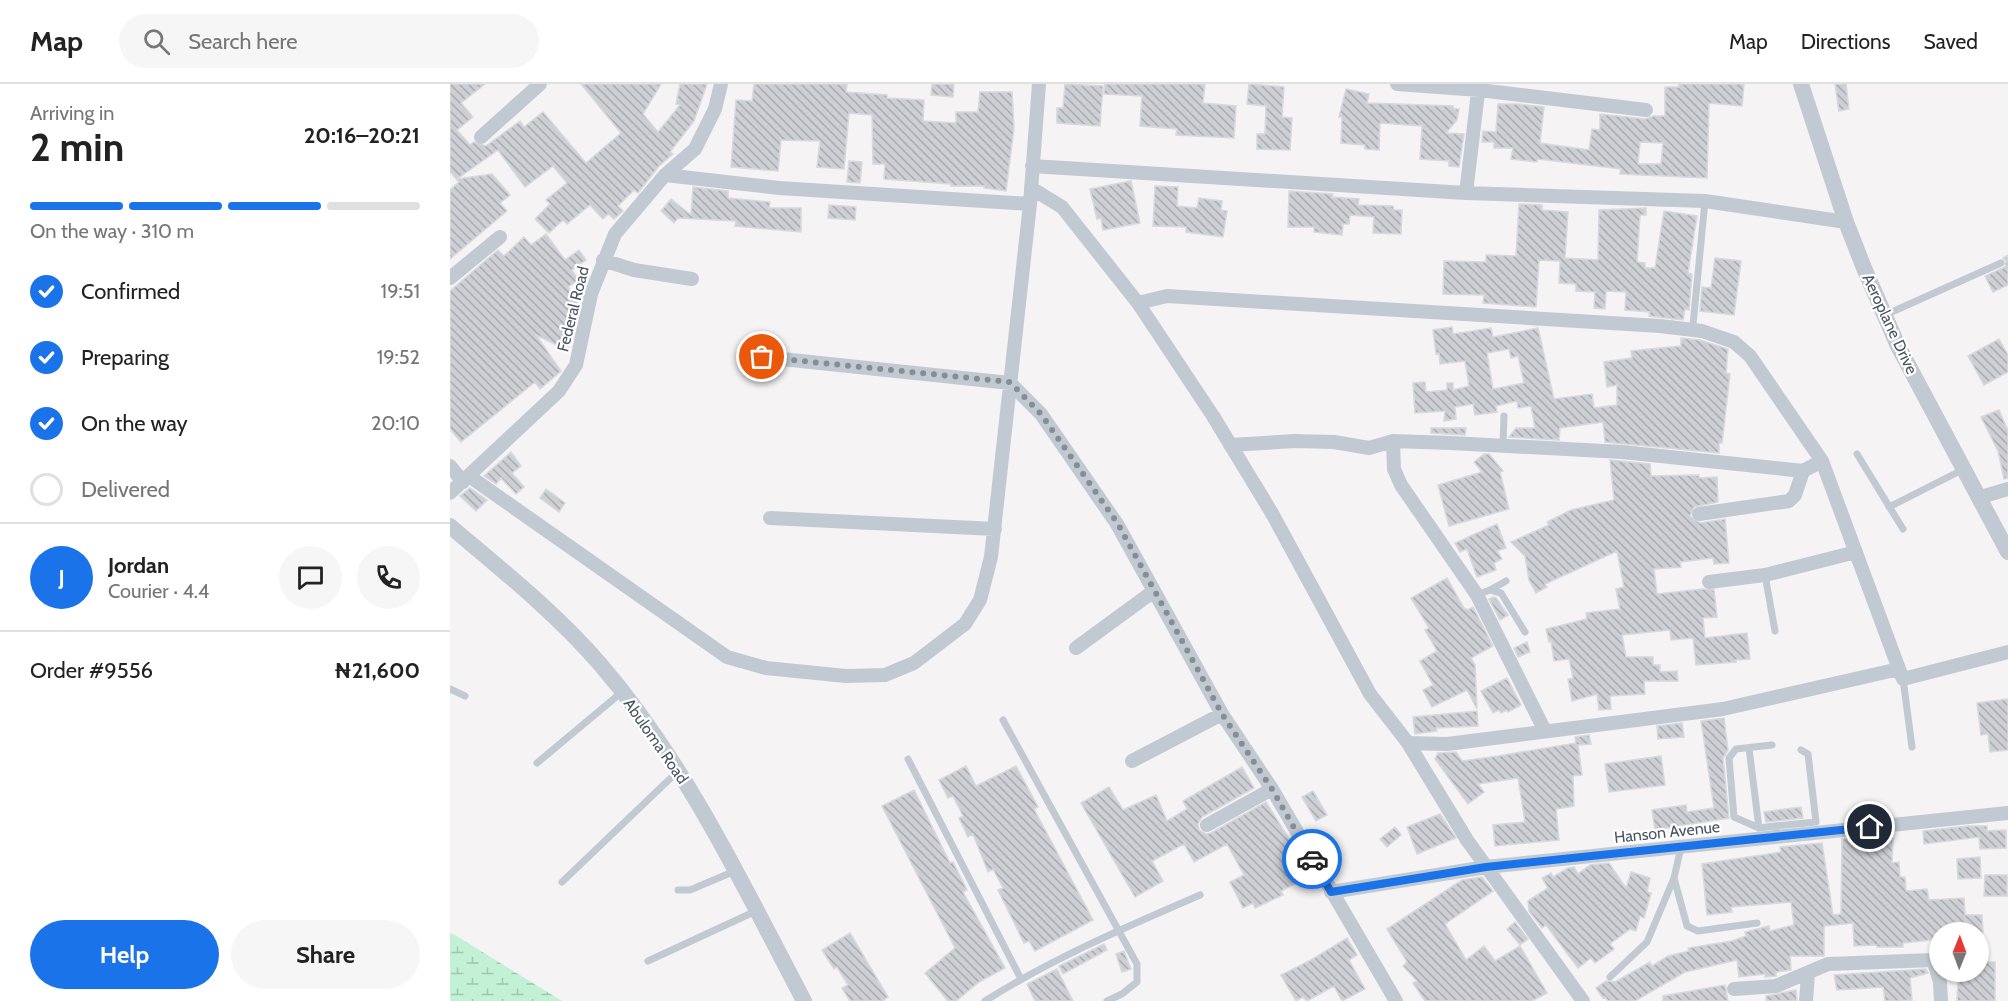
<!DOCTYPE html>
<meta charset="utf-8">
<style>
body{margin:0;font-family:Cabin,sans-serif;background:#f6f6f6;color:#222;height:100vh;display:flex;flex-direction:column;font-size:22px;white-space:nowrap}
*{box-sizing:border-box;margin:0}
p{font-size:20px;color:#767676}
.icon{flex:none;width:33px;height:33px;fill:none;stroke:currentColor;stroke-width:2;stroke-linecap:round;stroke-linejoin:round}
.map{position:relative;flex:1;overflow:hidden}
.details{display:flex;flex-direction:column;background:#fff;width:450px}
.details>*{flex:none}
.needle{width:39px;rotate:1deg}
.tools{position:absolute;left:1479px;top:838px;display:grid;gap:12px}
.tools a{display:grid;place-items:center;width:60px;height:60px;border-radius:50%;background:#fff;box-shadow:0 2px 4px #0004;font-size:30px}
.pin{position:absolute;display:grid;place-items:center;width:51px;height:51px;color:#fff;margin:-26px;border:3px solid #fff;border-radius:50%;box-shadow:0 2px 6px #0007}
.courier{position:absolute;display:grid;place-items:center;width:60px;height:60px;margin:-30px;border:4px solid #1a73e8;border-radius:50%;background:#fff;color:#222;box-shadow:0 2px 8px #0007}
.head em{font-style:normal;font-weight:700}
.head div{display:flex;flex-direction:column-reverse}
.head{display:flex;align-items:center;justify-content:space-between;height:102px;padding:0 30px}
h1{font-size:39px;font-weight:700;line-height:45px}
.bar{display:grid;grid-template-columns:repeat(4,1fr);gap:9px 6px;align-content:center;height:72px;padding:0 30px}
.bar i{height:8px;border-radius:4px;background:#e0e0e0}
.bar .current{background:#1a73e8}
.bar p{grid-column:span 4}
.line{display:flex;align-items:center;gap:15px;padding:0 30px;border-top:2px solid #e0e0e0}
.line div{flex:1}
.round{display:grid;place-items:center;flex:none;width:63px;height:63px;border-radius:32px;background:#f6f6f6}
ol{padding:0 30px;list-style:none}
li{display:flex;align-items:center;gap:18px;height:66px}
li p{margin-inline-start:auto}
li .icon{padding:6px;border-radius:50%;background:#1a73e8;color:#fff;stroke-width:4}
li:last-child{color:#767676}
li i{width:33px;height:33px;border:3px solid #e0e0e0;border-radius:50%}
.primary-button{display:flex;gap:12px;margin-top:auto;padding:12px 30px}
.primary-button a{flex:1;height:69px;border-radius:36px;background:#1a73e8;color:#fff;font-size:24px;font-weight:700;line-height:69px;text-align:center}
.primary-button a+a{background:#f6f6f6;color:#222}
header{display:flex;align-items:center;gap:36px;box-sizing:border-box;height:84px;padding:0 30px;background:#fff;border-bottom:2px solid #e0e0e0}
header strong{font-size:28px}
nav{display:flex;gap:33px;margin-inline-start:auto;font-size:21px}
.search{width:420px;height:54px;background:#f6f6f6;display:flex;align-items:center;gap:15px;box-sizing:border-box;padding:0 21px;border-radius:33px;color:#767676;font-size:22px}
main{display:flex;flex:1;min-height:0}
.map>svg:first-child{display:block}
.wetland{fill:url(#wetland-marsh)}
.building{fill:url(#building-back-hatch);stroke:#d7d9de;stroke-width:1.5;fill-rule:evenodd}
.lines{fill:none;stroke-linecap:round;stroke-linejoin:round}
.service{stroke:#c1cad2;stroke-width:7}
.minor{stroke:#c1cad2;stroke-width:14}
.tertiary{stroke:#c1cad2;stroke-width:16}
.done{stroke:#868d94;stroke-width:6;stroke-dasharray:0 10.8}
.route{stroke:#1a73e8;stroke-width:8}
.labels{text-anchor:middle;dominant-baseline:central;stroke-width:4.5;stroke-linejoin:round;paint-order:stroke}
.street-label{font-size:16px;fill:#4a5661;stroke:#fff}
</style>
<header>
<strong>Map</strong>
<div class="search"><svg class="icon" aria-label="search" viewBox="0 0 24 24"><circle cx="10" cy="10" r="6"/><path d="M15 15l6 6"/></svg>Search here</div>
<nav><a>Map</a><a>Directions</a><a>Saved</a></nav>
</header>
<main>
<section class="details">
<div class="head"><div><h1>2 min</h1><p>Arriving in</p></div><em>20:16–20:21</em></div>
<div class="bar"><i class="current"></i><i class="current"></i><i class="current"></i><i></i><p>On the way · 310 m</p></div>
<ol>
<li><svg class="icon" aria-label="check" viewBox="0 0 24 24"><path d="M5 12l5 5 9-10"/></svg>Confirmed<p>19:51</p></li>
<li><svg class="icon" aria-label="check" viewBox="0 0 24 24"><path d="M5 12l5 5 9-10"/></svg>Preparing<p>19:52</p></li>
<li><svg class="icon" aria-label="check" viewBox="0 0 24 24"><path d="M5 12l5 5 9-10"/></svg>On the way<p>20:10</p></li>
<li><i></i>Delivered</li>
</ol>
<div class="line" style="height:108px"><b class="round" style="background:#1a73e8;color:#fff">J</b><div><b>Jordan</b><p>Courier · 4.4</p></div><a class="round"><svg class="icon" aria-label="chat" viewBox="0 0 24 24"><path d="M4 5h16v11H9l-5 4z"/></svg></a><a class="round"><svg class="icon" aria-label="phone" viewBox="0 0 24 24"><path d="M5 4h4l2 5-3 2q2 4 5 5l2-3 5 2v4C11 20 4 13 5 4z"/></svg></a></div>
<div class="line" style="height:78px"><div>Order #9556</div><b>₦21,600</b></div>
<div class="primary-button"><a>Help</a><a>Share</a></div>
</section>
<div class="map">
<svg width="1558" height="917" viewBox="0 0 1558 917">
<defs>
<pattern id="wetland-marsh" width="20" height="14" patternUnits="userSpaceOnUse" patternTransform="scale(1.5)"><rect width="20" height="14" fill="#c3f1d5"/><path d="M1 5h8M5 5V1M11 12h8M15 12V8" fill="none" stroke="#a0c6b0"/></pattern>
<pattern id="building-back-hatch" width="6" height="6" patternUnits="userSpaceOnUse" patternTransform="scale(1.5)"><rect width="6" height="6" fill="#cdcfd5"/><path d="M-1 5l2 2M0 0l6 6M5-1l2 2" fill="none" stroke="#a8abb0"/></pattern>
</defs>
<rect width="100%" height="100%" fill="#f5f3f3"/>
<path class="wetland" d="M0 849 5 851 112 917H0Z"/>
<path class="building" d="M0 0H35L11 19 23 33 7 46 20 61 24 58 36 62 70 37 74 43 93 28 136 79 171 49 131 0H211L193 30 208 48 230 21 226 20 230 0H257L244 37 220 68 223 70 209 82 188 109 184 106 168 122 173 127 164 135 158 130 153 135 140 121 117 140 113 136 99 149 85 135 100 120 96 116 117 99 103 82 75 103 48 66 7 95 42 90 60 111 50 119 57 127 0 175V106L9 98 0 88Z
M304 0H397L396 8 437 11V14L474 16 473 37 506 39V28H528L530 8H562L564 44 556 107 534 104 535 102H501V100L434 95 435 80H423L422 31 399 29 394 85 367 83 370 57 331 56 328 87 281 83 286 16 302 17Z
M482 0H504L503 13 481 11Z
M615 0 653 2 650 42 607 39V24H613Z
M655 0H755L753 19 786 22 784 54 726 51 727 45 690 42 692 12 654 10Z
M799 0 834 3 832 33 842 34 840 66 807 65V50H815L816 22 797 20Z
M1229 0H1294L1292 22 1259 19 1257 94 1170 90 1171 85 1088 75 1087 78 1061 75 1063 64H1044V58H1032L1033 47 1046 48 1048 20H1068L1094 23 1090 59 1139 66 1142 45 1150 46V30L1195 35 1203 32H1215V3H1229ZM1190 58 1213 59 1211 80H1188Z
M1385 0H1396L1399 25 1389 27Z
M896 5 919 10 917 19 1003 22 1004 25H1009L1007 36 996 49 1014 50 1009 83 999 82V77L970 75 972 42 930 39 929 66 915 65V61L891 59 892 33H889Z
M399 77 412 78 410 99 397 98Z
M681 97 690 139 653 146 651 134 647 135 640 105Z
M705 102 728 103 727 122 747 124 749 114 772 117 771 126 777 127 773 153 736 148V143L703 142Z
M243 103 278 107V114L320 118 319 124H351V148L285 142 286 137 228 134 224 139 211 127 221 115 241 131Z
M839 107 883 110 882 113 909 115 908 121 943 122 944 126H952L951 150 923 149 924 133 900 131 899 140H893L892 151 864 148V143H838Z
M1069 120 1092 121V126L1118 128 1115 174 1148 176 1149 126 1196 124V131H1190L1187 178 1195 179V184H1205L1214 127 1247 132 1238 189 1242 190 1239 226 1235 225 1233 236 1199 232 1200 228 1175 226 1176 208 1156 207 1155 225 1144 224 1145 208 1126 207V200L1109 199 1110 177 1089 176 1086 223 1033 219 1034 211 993 210 994 177 1036 178V171L1066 172Z
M379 121 406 123 405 136 378 134Z
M96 150 115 176 129 166 136 176 122 186 128 196 118 203 129 221 128 229 117 235 122 241 113 248 123 253 117 266 86 251 111 287 90 305 85 298 11 358 0 345V207L48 166 54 172 74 153 81 161Z
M1558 171V201L1543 208 1535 192 1555 183 1556 177 1553 174Z
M1265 174 1291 177 1284 231 1250 227 1252 203 1261 204Z
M1002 243 1003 250 1041 244 1043 253 1088 244 1104 315 1142 310 1144 324 1167 321V301L1157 303 1154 278 1182 274 1181 267 1231 262V254L1250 256 1278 265 1276 289 1280 290 1272 359H1269V369L1155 358 1153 338 1110 344 1109 356 1059 353 1066 344H1085L1081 322 1068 324 1067 317 1046 322 1047 328 1025 331 1023 320 1005 323 1006 335 994 337 995 327 965 329 963 299 975 298 976 308 997 306V299H1003V306L1019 302 1015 277 990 280 989 269 986 270 983 246ZM1059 265 1061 274 1068 272 1074 299 1043 305 1037 269Z
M1549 255 1558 271V288L1534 301 1518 272Z
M1549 326 1558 347V394L1554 395 1548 367 1531 333Z
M981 344H1016L1015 351 981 349Z
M61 368 71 382 62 389 74 403 66 410 51 394 46 400 34 392Z
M1034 370H1039L1053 387 1050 388 1059 425 999 442 988 401 1032 388 1024 378Z
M1160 376 1200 380 1201 392 1249 391V394L1267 393 1268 418 1244 423 1240 432 1250 439 1275 435 1279 479 1264 480 1263 474 1230 478 1231 483 1204 485 1207 510 1253 505 1264 506 1267 533 1253 534 1255 554 1297 549 1300 575 1286 576V578L1246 581 1243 554 1221 556 1220 546 1172 551 1176 573H1203V581H1210V588L1227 587 1228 597H1194L1195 610 1160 612 1161 625 1149 626 1147 610 1122 617 1118 595 1123 594 1119 575 1104 577 1101 557 1099 558 1096 545 1137 535 1136 529 1170 525 1166 505 1174 503 1167 467 1095 500 1097 503 1086 509 1079 496 1075 472 1061 458 1099 441 1097 438 1121 426 1164 416Z
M20 404 37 416 26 427 10 412Z
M96 405 115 419 109 428 90 414Z
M1047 440 1056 464 1047 467 1052 475 1044 479 1046 486 1027 493 1017 465 1010 468 1005 459Z
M997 494 1014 524 1018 526 1023 523 1043 562 1021 574 1025 581 1027 625 1017 606 982 623 973 606 983 601 970 577 987 567 975 546 979 544 961 514Z
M1043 513 1046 514 1058 531 1050 536 1039 515Z
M1077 558 1080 568 1068 573 1064 564Z
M1057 594 1071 621 1058 628 1057 626 1051 629 1049 626 1043 629 1031 607Z
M1558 615V666L1540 668 1538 650 1531 651 1527 619Z
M1027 627 1028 642 986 644 987 647 965 650 963 633Z
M1274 634 1278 666 1273 674 1279 734 1205 746 1202 726 1236 721 1237 728 1264 724 1251 637Z
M1232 639 1234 653 1208 655 1207 642Z
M1139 651 1141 660 1128 661 1132 691 1123 692 1124 722 1106 725 1109 756 1045 762 1043 741 1075 738 1068 694 1028 700 1034 708 1018 720 985 675 988 669 1006 668 1012 677 1048 672 1126 659 1125 653Z
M1211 672 1215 701 1159 708 1155 680Z
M516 682 526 702 566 682 588 723 584 725 643 836 585 867 579 857 574 859 548 806 553 804 543 785 538 788 523 750 518 753 509 734 513 732 503 712 498 714 489 696Z
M792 683 804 704 752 733 748 740 749 746 756 750 761 749 816 718 862 791 831 807 833 811 805 824 803 819 793 824 780 798 794 791 777 760 744 778 734 760 702 777 713 797 685 813 631 719 659 703 673 726 706 711 717 737 737 725 733 717Z
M464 706 500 779 503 778 517 806 513 808 555 884 529 898 506 917H498L475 889 505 864 432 722Z
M863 707 877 731 866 737 852 713Z
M1351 723 1353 734 1316 738 1314 728Z
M990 730 1006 754 967 770 957 743Z
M1518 742H1537V747L1556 746V764L1530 765 1529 753 1474 760 1473 747Z
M945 743 951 751 937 763 930 755Z
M1425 753 1443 754 1442 779 1449 778 1450 793H1455L1456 807 1477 805 1479 816 1514 814 1515 831H1532L1533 849H1490V855L1453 859V863H1427V861L1404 862 1403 839 1374 842V872H1340L1341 886 1326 888V892L1315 893V890L1289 893 1287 876 1235 888 1185 917H1158L1155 913 1153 914 1146 904 1156 897 1165 898 1200 878 1202 882 1218 872 1239 867 1238 864 1282 857 1296 852 1295 848 1319 842 1320 847 1344 841 1341 818 1281 823 1282 828 1257 831 1252 780 1331 768 1330 763 1372 759 1383 831 1391 830 1392 755 1402 754V758Z
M1530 773 1531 794 1508 795 1507 775Z
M1159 779 1176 804 1181 788 1200 794 1197 808 1201 809 1194 834 1190 832 1186 847 1180 845 1160 860 1164 865 1145 879 1141 874 1128 884 1096 841 1092 844 1079 827 1078 817 1098 804 1092 794 1101 789 1103 793 1118 784 1124 783 1128 790 1140 781Z
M1535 791H1557V812H1534Z
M1032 793 1043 807 995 840 1016 876 1034 862 1045 877 1070 862 1097 909 1082 917H975L963 899 967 897 953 882 957 878 937 845 1012 796Z
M1065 838 1078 855 1070 861 1057 845Z
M400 849 438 913 432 917H400L392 904 398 901 387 883 384 885 372 866Z
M897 854 907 871 899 876 915 905 892 917 884 902 857 917 853 913 846 917 831 891 861 876Z
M654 860 657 866 613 890 609 882Z
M674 867 681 885 672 888 666 870Z
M1528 878H1545V917H1507L1508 895 1524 896 1523 888H1528Z
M607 885 623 917H585L577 900Z
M1476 885 1478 889 1460 894 1462 916 1449 917H1435L1433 903 1387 906 1384 891Z
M1275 901 1278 917H1213V912Z
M1346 906 1347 917H1316V912Z"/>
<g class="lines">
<path class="service" d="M1435 231 1551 179
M1243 241 1255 117
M1053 362 1054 332
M1407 370 1453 445
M1439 423 1514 385
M1315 491 1325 547
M1040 506 1056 497
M1027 511 1040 506 1051 509 1075 548
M1453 595 1462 663
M0 605 15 612
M553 636 687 880V898L672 910 657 917
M1322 661 1286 665 1279 674 1284 733 1309 744 1325 742
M1299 664 1309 744
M458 675 571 895
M87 679 172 608
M1326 745 1325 742 1366 738 1358 670 1351 666
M1224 794 1237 842 1248 847 1307 839
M112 798 227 688
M228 806H240L285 787
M198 877 306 827
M1160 893 1197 858 1224 794 1231 763
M535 917C603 874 676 843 750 811"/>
<path class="minor" d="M947 0 1029 6 1196 26
M31 53 90 0
M582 82 1016 109 1255 117 1396 138
M215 91 329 104 580 120
M581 104 612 123 688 219 763 332 823 431 920 610 958 659 1017 756 1133 917
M1016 109 1029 0
M153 176 184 186 242 195
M0 194 50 153
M688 219 717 212 1210 242 1252 247 1284 258 1300 272 1372 377 1449 585
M313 273 560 299 591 330 667 440 772 630 822 705 946 917
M943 357 944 385 951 401 1027 511 1095 647
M780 361 845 357 884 358 919 364 943 357 1001 359 1172 368 1353 387 1372 377
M0 382 13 398
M19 392 277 573 316 584 396 592 435 591 464 579 515 540 530 516 541 473 580 120 589 0
M0 409 109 307 126 281 141 210 165 150 215 91 245 65 265 25 271 0
M1531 413 1558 405
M1249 430 1339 417 1345 411 1353 387
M320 434 545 445
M1259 498 1315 491 1406 468
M626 564 704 507
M958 659 997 660 1273 625 1449 585 1453 595 1558 568
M682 677 772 630
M757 741 822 705
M881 808 1036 783 1558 729
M1284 905 1326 902 1378 880 1483 876 1490 898 1491 917
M1356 917 1358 890"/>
<path class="tertiary" d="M1351 0 1396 138 1414 184 1448 262 1558 468
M0 442C52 486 106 529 150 580 236 680 293 801 354 917"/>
</g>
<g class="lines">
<path class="done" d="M312 273 560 298 591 330 668 440 772 630 822 705 862 775"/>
<path class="route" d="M862 775 881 808 1036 783 1420 743"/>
</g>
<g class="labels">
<g class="street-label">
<text transform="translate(123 225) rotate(-76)">Federal Road</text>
<text transform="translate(1440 240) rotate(65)">Aeroplane Drive</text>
<text transform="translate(206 657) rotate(55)">Abuloma Road</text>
<text transform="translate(1217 748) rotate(-6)">Hanson Avenue</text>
</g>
</g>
</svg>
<div class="tools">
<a><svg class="needle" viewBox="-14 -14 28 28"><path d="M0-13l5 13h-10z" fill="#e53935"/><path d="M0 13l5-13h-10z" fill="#767676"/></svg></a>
</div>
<div class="pin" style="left:312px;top:273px;background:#ea580c"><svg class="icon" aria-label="bag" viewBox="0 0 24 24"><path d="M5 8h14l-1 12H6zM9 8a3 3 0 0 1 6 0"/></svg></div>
<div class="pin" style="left:1420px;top:743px;background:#1f2937"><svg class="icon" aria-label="home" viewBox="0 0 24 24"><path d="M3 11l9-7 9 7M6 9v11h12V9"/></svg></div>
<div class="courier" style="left:862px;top:775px"><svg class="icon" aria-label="car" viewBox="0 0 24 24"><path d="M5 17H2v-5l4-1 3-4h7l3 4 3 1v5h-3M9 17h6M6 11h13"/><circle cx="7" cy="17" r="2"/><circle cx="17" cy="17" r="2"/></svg></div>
</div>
</main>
